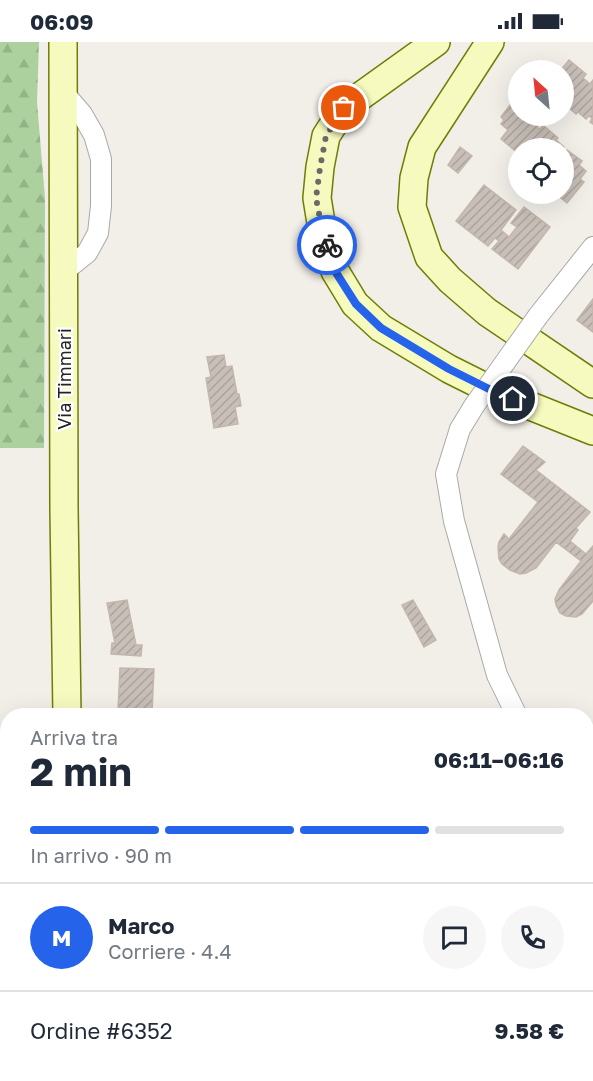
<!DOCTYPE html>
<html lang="it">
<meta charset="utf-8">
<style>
body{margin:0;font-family:"Golos Text",sans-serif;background:#f6f6f7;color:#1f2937;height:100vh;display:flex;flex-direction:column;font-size:22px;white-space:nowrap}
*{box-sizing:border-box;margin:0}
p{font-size:20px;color:#747a83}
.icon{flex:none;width:33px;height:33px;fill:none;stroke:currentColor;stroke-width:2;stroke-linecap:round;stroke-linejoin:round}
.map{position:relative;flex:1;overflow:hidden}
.drawer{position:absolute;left:0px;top:666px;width:594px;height:374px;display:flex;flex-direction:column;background:#fff;border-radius:24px 24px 0 0;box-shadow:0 6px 24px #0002}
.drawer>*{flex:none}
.needle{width:39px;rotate:333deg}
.fabs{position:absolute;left:508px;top:18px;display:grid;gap:12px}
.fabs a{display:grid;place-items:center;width:66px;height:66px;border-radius:50%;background:#fff;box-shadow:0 6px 24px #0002;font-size:30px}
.pin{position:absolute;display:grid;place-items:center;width:51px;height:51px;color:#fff;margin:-26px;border:3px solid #fff;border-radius:50%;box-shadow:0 2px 6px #0007}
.courier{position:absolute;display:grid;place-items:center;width:60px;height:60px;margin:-30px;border:4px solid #2563eb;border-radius:50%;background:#fff;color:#222;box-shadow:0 2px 8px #0007}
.head em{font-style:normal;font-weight:700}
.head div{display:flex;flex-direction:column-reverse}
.head{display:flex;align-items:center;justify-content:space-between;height:102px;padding:0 30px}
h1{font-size:39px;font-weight:700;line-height:45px}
.bar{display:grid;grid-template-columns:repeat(4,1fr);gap:9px 6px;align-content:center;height:72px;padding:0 30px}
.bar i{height:8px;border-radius:4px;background:#e0e1e3}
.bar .selected{background:#2563eb}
.bar p{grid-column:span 4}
.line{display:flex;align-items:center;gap:15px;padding:0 30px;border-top:2px solid #e0e1e3}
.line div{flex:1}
.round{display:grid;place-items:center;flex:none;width:63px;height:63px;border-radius:32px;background:#f6f6f7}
.status{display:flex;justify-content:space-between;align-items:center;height:42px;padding:0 30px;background:#fff;direction:ltr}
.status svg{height:16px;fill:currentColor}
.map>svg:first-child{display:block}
.farmland{fill:url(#farmland-rules)}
.forest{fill:url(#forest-firs)}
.building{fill:url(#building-hatch);stroke:#c4b6ab;stroke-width:1.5}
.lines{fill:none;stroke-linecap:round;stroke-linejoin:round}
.street-casing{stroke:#a9a9a9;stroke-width:22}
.secondary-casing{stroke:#707d05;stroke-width:30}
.street{stroke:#fff;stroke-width:20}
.secondary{stroke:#f7fabf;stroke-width:27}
.street-bridge-casing{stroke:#a9a9a9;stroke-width:22;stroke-linecap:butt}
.street-bridge{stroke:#fff;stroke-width:20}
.done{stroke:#6b6a68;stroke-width:6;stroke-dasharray:0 10.8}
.route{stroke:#2563eb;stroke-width:8}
.labels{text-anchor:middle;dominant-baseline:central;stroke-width:4.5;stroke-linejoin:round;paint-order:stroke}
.street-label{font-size:18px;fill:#222;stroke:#fff}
</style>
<div class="status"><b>06:09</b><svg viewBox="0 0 49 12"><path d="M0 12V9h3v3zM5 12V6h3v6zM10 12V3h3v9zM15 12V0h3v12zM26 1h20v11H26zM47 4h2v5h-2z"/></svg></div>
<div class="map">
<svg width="593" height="1039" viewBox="0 0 593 1039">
<defs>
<pattern id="farmland-rules" width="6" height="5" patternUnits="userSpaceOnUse" patternTransform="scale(1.5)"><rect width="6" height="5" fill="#eef0d5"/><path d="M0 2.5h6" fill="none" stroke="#ccceb7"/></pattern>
<pattern id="forest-firs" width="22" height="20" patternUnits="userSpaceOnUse" patternTransform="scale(1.5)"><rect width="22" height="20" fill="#add19e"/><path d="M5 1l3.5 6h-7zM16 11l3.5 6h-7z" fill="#95b388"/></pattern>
<pattern id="building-hatch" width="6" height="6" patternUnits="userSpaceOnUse" patternTransform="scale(1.5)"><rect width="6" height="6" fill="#c7bfb8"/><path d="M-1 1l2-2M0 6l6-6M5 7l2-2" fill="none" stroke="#aba49e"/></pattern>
</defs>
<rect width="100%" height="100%" fill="#f2efe9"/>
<path class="farmland" d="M587 942 593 952V1039H200V1032H586Z"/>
<path class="forest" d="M0 0H39L37 60 45 156 44 406H0Z"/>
<path class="building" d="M569 18 586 32 583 36 590 42 593 38V82L590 80 592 76 589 74 586 77 578 70 576 72 564 62V28H556L560 27 561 28Z
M513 59 519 64V74H530L540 81 537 85 540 87 543 83 558 96 556 98 564 105 563 106H519V112L501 97 508 88 501 82 504 78 501 75Z
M460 105 472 114 458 131 448 123Z
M567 108 582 119 579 123 586 129 580 137 584 140 567 161 556 152H564V111Z
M484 143 516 168 501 188 509 195 517 185 511 181 524 165 550 185 518 227 492 207 499 199 495 196 488 204 456 179Z
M593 257V290L577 278Z
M224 313 226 325 232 324 237 352H239L241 364 235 365 238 382 214 386 206 336 211 335 207 315Z
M523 404 545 420 536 428 590 470 576 486 578 488 570 499 586 512 593 504V559L582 572 576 575 566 574 560 571 556 563 555 557 559 548 581 519 556 500 536 526 526 531 520 532 510 528 502 522 499 517 498 505 499 500 504 492 509 497 538 460 501 432Z
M127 558 136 603H142L141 614 111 612 112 601H115L107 561Z
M413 558 436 598 424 605 402 563Z
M120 626 154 627 152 670 118 669Z
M0 863 8 866V883L0 880Z
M4 929 8 931V944L0 940Z
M0 940 8 944V974L0 970Z
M0 979 8 983V1004L0 1000Z
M169 1032H195L194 1039H168Z"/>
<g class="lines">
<g class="street-casing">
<path id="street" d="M63 50 82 72 94 93 101 117V164L98 191 87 211 72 223 63 226
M538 274 593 205
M474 364 460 387 446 432 454 479 497 633 517 674
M586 782 593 785"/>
</g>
<g class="secondary-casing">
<path id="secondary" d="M63 0 64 467 67 674
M436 0 344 66 326 94 320 125 317 156 322 187 335 229 355 262 381 286 449 327 493 349 593 389
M490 0 422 105 414 136 412 165 429 215 450 238 487 270 593 342
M67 1039V1032"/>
</g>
<use href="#street" class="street"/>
<use href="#secondary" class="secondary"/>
<g class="street-bridge-casing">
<path id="street-bridge" d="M474 364 538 274"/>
</g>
<use href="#street-bridge" class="street-bridge"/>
</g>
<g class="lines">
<path class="done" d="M327 203 322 187 316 156 320 126 326 94 344 66"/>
<path class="route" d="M327 203 335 229 356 262 381 286 449 327 493 349 513 357"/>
</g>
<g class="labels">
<g class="street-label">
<text transform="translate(64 337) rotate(-90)">Via Timmari</text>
</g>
</g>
</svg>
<div class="fabs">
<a><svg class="needle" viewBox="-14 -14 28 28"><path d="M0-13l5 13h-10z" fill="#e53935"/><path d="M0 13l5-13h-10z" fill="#747a83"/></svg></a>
<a><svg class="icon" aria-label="locate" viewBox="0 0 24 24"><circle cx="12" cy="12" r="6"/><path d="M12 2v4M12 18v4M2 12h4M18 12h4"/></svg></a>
</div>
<div class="pin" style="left:344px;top:66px;background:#ea580c"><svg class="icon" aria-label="bag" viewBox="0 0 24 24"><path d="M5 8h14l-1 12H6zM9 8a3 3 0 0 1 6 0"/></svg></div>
<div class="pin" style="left:513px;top:357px;background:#1f2937"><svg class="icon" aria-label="home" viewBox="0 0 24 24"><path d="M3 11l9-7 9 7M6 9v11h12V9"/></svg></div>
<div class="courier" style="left:327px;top:203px"><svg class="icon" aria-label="bike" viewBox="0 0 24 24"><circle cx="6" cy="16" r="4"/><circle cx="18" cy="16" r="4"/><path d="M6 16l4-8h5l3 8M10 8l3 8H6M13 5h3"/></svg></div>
<section class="drawer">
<div class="head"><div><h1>2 min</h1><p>Arriva tra</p></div><em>06:11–06:16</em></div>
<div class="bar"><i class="selected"></i><i class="selected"></i><i class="selected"></i><i></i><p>In arrivo · 90 m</p></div>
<div class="line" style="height:108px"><b class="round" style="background:#2563eb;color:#fff">M</b><div><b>Marco</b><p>Corriere · 4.4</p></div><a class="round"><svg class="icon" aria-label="chat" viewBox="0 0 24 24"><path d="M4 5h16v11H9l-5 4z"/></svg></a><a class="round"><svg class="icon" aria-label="phone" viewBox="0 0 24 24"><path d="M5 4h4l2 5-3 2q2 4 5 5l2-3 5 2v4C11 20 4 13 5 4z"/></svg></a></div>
<div class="line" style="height:78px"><div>Ordine #6352</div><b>9.58 €</b></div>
</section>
</div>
